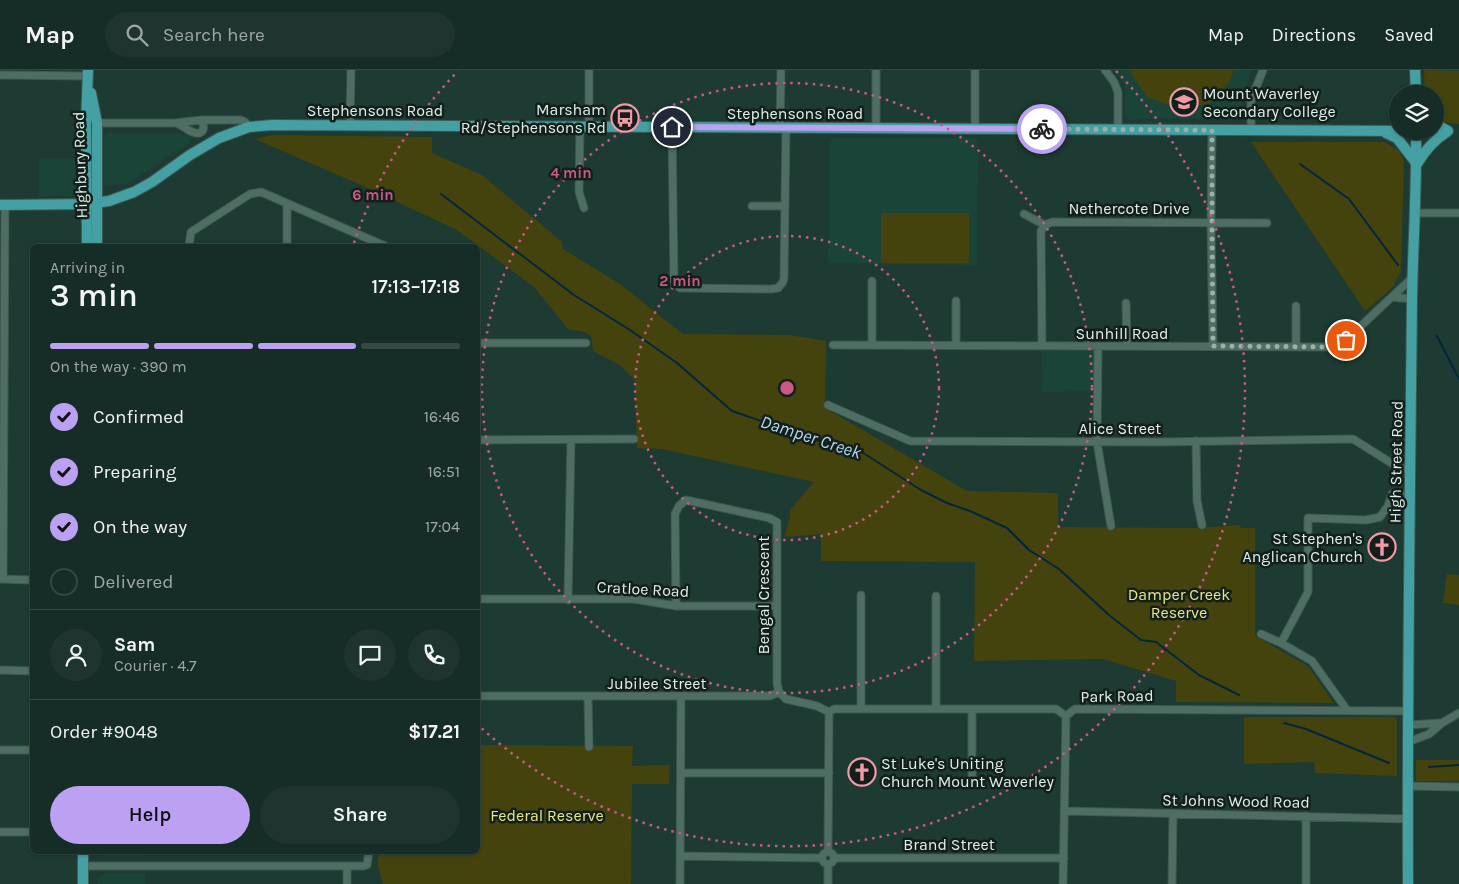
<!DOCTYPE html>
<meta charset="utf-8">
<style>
body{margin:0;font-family:Karla,sans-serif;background:#1f342e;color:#f1f3f6;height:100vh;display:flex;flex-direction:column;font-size:19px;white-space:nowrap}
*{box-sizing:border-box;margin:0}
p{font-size:16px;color:#9ea7a7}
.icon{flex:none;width:28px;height:28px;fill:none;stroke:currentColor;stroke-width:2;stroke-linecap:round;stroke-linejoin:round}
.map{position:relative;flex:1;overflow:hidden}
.details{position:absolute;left:30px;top:174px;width:450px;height:610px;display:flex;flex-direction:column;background:#162c26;border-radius:8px;box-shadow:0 1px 4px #0004,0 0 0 1px #354843}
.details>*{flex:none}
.controls{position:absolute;left:1389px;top:15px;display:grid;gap:10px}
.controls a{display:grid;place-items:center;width:55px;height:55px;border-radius:50%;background:#162c26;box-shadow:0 1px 4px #0004,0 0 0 1px #354843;font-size:25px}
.pin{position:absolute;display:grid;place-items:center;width:42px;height:42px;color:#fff;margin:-21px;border:2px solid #fff;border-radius:50%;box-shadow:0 1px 5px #0007}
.courier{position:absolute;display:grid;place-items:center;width:50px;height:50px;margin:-25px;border:4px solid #bca0f2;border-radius:50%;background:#fff;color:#222;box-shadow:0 1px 6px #0007}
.overview em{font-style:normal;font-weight:600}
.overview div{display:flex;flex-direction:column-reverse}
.overview{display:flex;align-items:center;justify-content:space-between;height:85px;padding:0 20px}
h1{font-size:32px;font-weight:600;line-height:38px}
.bar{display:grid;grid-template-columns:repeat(4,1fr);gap:8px 5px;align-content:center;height:60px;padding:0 20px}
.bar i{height:6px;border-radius:4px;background:#354843}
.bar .active{background:#bca0f2}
.bar p{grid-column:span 4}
.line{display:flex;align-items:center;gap:12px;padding:0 20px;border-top:1px solid #354843}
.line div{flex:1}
.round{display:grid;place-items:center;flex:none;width:52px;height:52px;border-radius:26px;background:#1f342e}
ol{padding:0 20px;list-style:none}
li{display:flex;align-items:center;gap:15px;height:55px}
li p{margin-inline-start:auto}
li .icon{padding:5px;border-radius:50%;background:#bca0f2;color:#111;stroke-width:4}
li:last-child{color:#9ea7a7}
li i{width:28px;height:28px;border:2px solid #354843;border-radius:50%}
.cta{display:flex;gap:10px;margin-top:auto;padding:10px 20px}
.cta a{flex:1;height:58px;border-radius:30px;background:#bca0f2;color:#111;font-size:20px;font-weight:600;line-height:58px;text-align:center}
.cta a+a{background:#1f342e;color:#f1f3f6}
header{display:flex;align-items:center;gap:30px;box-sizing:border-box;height:70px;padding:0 25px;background:#162c26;border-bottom:1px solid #354843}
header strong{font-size:24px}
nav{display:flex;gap:28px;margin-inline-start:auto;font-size:18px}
.search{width:350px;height:45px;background:#1f342e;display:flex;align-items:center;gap:12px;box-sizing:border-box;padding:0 18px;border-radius:28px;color:#9ea7a7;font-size:19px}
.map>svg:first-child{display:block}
.built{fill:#1b4439}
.green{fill:#44430d}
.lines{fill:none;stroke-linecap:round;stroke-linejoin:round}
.stream{stroke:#00273c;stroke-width:2}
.minor-casing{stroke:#3c5850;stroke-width:9}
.primary-casing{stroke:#3c5850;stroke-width:12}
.minor{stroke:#4e6e63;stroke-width:7}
.primary{stroke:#44a0a3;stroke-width:10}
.done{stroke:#9ab1a9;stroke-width:5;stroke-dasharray:0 9}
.route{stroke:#bca0f2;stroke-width:6}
.ring{fill:none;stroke:#ca5986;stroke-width:2.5;stroke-dasharray:2.5 5}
.labels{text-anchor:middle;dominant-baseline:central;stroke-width:5;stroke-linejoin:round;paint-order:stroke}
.poi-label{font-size:16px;fill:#def0e9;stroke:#121f1b;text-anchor:start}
.street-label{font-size:16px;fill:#def0e9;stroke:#121f1b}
.park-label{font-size:16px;fill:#eae781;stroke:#121f1b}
.water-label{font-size:18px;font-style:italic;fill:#b6daf2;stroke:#121f1b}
.centre{fill:#ca5986;stroke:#121f1b;stroke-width:2.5}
.ring-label{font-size:15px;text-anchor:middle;font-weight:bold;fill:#ca5986;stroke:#121f1b;stroke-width:5;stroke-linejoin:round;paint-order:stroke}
</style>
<header>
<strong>Map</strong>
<div class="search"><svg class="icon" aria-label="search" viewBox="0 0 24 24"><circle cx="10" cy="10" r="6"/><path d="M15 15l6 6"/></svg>Search here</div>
<nav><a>Map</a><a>Directions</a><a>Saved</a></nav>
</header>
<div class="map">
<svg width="1459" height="814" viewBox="0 0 1459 814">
<rect width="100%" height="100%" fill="#1d3b32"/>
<path class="built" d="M1114 0H1252L1245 19 1239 49 1154 48 1129 50 1125 46V15Z
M107 63H174L189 66V74L129 113 106 116 104 114V66Z
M830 68H978L977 195 828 193Z
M39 89H80V126H39Z
M1093 280 1094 321 1042 322 1041 281Z
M97 781H170V785L102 786Z
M105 803H145V814H97V809Z"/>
<path class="green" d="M1129 0H1233V2L1228 14 1211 33 1183 39 1148 28Z
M1424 0 1459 1V54L1442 52 1435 45V24H1425Z
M273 65 432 67V83L482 105 561 171 563 179 620 214 683 264 789 265 826 271 825 338 967 421 1058 423V457L1196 458 1240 455 1241 458H1255V566L1308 596 1334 633 1176 632V611L1103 589 974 591 975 492 821 491V464L785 467C785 457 791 452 790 440L814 412 662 379 637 378 635 310 620 295 593 281 591 266 584 262 568 259 534 217 457 160 370 119 255 69Z
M1251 72H1384L1397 79 1404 90 1401 201 1392 218 1365 241Z
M881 143H969V193H881Z
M1447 504 1459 505V535L1443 533Z
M1244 647H1395L1397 651V706L1315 703 1314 692 1244 694Z
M478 675 633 676 632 696 670 695 669 714H632L631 814H383L378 796V781H478Z
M1416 690H1459V711H1416Z"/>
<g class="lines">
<path class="stream" d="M1300 94 1349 129 1398 195
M441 124 574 225 630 260 677 293 732 341 822 372 857 379 921 420 947 433 970 441 1007 458 1029 480 1059 499 1109 545 1141 570 1156 572 1199 605 1239 625
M1437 266 1459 309
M1284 653 1306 659 1389 693
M1429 697 1459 695"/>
<g class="minor-casing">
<path id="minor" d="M589 0V56
M975 0V59
M1105 0 1114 12 1118 22V60
M0 5 88 6
M97 53H175L201 50H241L245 52 249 57
M178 54C186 57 192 65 200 63 205 60 204 55 201 50
M350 55 351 0
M580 56 579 122 584 138
M672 57 674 211 680 218H684L771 219 778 218 783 212 784 208 786 58
M780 57 781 0
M876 58V0
M1212 60 1211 153 1213 276
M1251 61V30L1263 0
M752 136H785
M1414 143H1459
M1024 144 1045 155
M1045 155 1052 152 1267 153
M189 176 191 162 250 124 261 122 385 176
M287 176V135
M872 211V275
M1392 227 1412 229
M956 231V275
M1126 233 1127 276
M478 273H586
M833 275 1331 277 1346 270 1413 207
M1042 276 1041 161 1045 155
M1098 276 1097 372 1111 456
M1296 277V236
M828 335 910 371 1158 372 1353 369 1396 396 1411 401
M478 370 634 369
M1196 371 1197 431 1202 455
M0 509 32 510
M3 509 5 135
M861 525V639
M936 526V639
M478 529H634L676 536H776
M568 530 571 370
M676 536 675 444 679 436 686 430 769 448 777 452V613L779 622
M1261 564 1281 573 1312 591 1347 640
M1281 573 1308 522V448L1366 450 1380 447 1388 436 1392 424 1401 423
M0 600 32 601
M478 626H770L779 622 786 629 817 636 829 642
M588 626 589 677
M829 642 834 639H1056L1066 646 1075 639 1408 641
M1408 655 1440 653
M1408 672 1429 664 1442 653 1459 643
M0 680H32
M681 703H829
M972 709V639
M1408 716 1459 717
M1065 741 1408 749
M1306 746V814
M0 762H32
M828 782 829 642
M822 788a6 6 0 1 1 12 0a6 6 0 1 1-12 0Z
M681 786 822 788
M834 788H1064
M83 796H364L367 795 369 781
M347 814V797
M680 814 681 626
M828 814V794
M1063 814 1066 646
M1172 814 1173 744"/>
</g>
<g class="primary-casing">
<path id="primary" d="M1415 0 1416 24
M91 23 97 53V176
M1435 54 1448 61
M1386 63 1397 68 1417 94
M1417 94C1425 80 1434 70 1448 61
M0 135 87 134 109 131 134 122 152 112 190 85 219 68 249 57 273 55 1402 61
M87 176 86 53 88 0
M83 814V781
M1408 814C1407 619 1410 423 1412 228 1413 172 1417 117 1416 61"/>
</g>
<use href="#minor" class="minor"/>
<use href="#primary" class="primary"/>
</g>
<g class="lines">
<path class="done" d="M1042 59 1212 60V153L1213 276 1331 277 1346 270"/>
<path class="route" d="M672 57 1042 59"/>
</g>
<g class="ring">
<circle cx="787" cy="318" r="152"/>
<circle cx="787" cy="318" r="305"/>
<path d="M354 173A457 457 0 0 1 458 1M1116 1A457 457 0 0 1 478 655"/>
</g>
<defs>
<g id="school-ring" transform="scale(1.4375)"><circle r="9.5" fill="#121f1b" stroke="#f39aa8" stroke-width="1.5"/><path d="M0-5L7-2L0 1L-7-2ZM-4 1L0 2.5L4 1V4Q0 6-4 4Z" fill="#f39aa8"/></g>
<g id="bus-ring" transform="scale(1.4375)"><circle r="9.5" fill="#121f1b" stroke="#f39aa8" stroke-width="1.5"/><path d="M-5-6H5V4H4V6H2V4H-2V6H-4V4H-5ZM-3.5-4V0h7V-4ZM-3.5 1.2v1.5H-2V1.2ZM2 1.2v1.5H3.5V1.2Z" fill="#f39aa8"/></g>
<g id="church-ring" transform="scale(1.4375)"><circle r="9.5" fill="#121f1b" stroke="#f39aa8" stroke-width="1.5"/><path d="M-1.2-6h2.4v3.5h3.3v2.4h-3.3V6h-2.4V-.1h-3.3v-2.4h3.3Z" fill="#f39aa8"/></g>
</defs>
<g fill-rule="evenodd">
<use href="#school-ring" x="1184" y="32"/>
<use href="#bus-ring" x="625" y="48"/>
<use href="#church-ring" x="1382" y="477"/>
<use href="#church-ring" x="862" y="702"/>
</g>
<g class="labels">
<g class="poi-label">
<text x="1203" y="23">Mount Waverley<tspan x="1203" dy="18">Secondary College</tspan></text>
<text x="606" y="39" text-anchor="end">Marsham<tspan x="606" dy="18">Rd/Stephensons Rd</tspan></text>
<text x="1363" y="468" text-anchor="end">St Stephen's<tspan x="1363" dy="18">Anglican Church</tspan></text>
<text x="881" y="693">St Luke's Uniting<tspan x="881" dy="18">Church Mount Waverley</tspan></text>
</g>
<g class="street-label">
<text x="375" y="40">Stephensons Road</text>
<text x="795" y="43">Stephensons Road</text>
<text transform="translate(80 95) rotate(-92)">Highbury Road</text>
<text x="1129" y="138">Nethercote Drive</text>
<text x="1122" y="263">Sunhill Road</text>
<text x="1120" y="358">Alice Street</text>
<text transform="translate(1396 392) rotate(-89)">High Street Road</text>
<text transform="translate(643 519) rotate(3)">Cratloe Road</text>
<text transform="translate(763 525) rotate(-90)">Bengal Crescent</text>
<text x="657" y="613">Jubilee Street</text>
<text transform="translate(1117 626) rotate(-1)">Park Road</text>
<text transform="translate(1236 731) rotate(1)">St Johns Wood Road</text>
<text x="949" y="774">Brand Street</text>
</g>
<g class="park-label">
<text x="1179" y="524">Damper Creek<tspan x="1179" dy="18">Reserve</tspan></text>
<text x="547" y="745">Federal Reserve</text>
</g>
<g class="water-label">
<text transform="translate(811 367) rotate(18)">Damper Creek</text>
</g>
</g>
<circle cx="787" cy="318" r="8" class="centre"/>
<g class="ring-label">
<text x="571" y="108">4 min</text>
<text x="373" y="130">6 min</text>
<text x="680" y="216">2 min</text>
</g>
</svg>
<div class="controls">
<a><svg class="icon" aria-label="layers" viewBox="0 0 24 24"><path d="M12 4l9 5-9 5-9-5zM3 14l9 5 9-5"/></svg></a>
</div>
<div class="pin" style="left:1346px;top:270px;background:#ea580c"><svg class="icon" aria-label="bag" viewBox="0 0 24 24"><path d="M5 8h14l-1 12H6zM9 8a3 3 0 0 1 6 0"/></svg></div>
<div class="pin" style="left:672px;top:57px;background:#1f2937"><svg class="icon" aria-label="home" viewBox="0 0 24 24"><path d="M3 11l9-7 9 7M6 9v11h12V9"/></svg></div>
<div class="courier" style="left:1042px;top:59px"><svg class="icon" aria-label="bike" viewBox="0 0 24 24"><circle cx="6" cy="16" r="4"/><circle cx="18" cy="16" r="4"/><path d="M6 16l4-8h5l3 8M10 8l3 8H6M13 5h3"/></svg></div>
<section class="details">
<div class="overview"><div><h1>3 min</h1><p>Arriving in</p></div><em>17:13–17:18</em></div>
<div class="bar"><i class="active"></i><i class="active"></i><i class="active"></i><i></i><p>On the way · 390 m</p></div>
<ol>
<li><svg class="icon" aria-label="check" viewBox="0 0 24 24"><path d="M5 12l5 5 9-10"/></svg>Confirmed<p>16:46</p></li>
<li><svg class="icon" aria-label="check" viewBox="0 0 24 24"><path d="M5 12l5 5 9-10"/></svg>Preparing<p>16:51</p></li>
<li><svg class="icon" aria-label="check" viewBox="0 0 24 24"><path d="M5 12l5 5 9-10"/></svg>On the way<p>17:04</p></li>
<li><i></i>Delivered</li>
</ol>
<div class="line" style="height:90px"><a class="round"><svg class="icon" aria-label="person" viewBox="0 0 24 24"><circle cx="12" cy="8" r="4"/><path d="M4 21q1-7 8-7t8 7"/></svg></a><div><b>Sam</b><p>Courier · 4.7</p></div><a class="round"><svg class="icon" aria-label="chat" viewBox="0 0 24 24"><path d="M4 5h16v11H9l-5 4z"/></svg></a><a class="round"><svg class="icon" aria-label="phone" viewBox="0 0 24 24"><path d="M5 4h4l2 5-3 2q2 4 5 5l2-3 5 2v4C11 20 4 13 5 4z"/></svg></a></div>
<div class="line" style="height:65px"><div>Order #9048</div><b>$17.21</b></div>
<div class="cta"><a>Help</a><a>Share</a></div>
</section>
</div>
